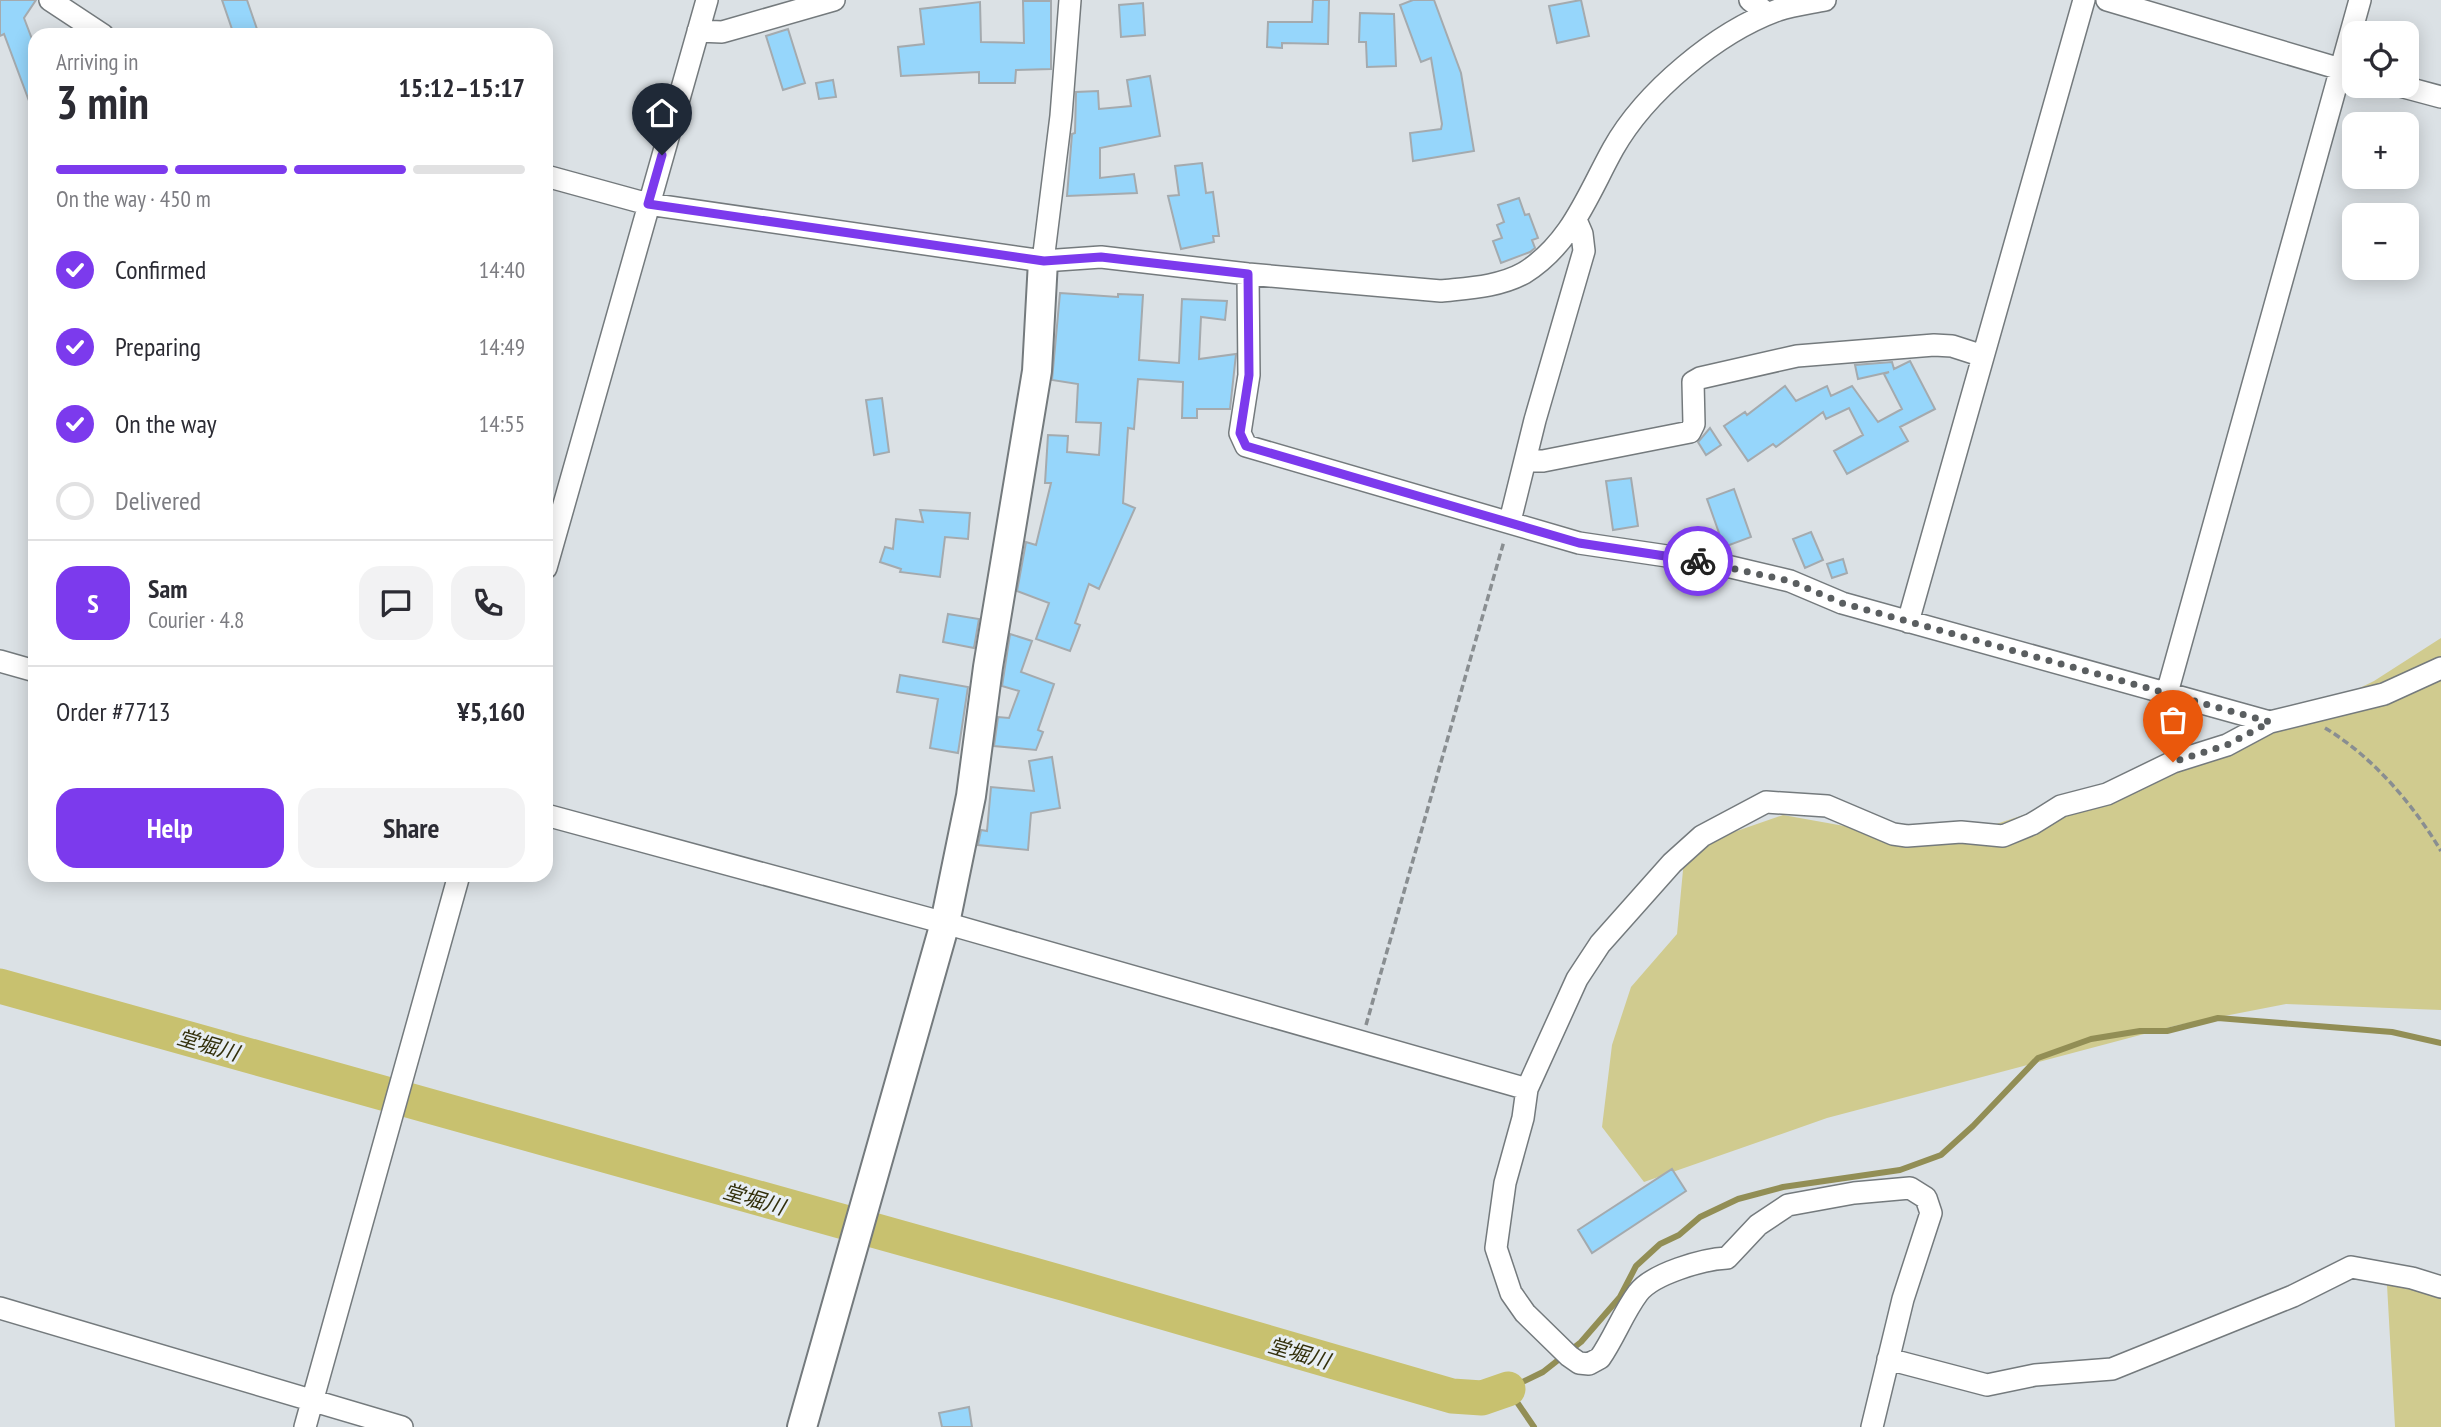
<!DOCTYPE html>
<meta charset="utf-8">
<style>
body{margin:0;font-family:"PT Sans Narrow","Noto Sans JP",sans-serif;background:#f2f2f3;color:#2b2b33;height:100vh;display:flex;flex-direction:column;font-size:26px;white-space:nowrap}
*{box-sizing:border-box;margin:0}
p{font-size:23px;color:#7c7c81}
.icon{flex:none;width:38px;height:38px;fill:none;stroke:currentColor;stroke-width:2;stroke-linecap:round;stroke-linejoin:round}
.map{position:relative;flex:1;overflow:hidden}
.drawer{position:absolute;left:28px;top:28px;width:525px;height:854px;display:flex;flex-direction:column;background:#fff;border-radius:21px;box-shadow:0 4px 18px #0003}
.drawer>*{flex:none}
.tools{position:absolute;left:2342px;top:21px;display:grid;gap:14px}
.tools a{display:grid;place-items:center;width:77px;height:77px;border-radius:14px;background:#fff;box-shadow:0 4px 18px #0003;font-size:35px}
.pin{position:absolute;display:grid;place-items:center;width:60px;height:60px;color:#fff;margin:-72px -30px;border-radius:50% 50% 50% 0;rotate:-45deg;box-shadow:0 0 7px #0007}
.pin .icon{rotate:45deg}
.courier{position:absolute;display:grid;place-items:center;width:70px;height:70px;margin:-35px;border:5px solid #7c3aed;border-radius:50%;background:#fff;color:#222;box-shadow:0 2px 9px #0007}
.summary em{font-style:normal;font-weight:800}
.summary div{display:flex;flex-direction:column-reverse}
.summary{display:flex;align-items:center;justify-content:space-between;height:119px;padding:0 28px}
h1{font-size:46px;font-weight:800;line-height:52px}
.bar{display:grid;grid-template-columns:repeat(4,1fr);gap:10px 7px;align-content:center;height:84px;padding:0 28px}
.bar i{height:9px;border-radius:5px;background:#e1e1e2}
.bar .active{background:#7c3aed}
.bar p{grid-column:span 4}
.line{display:flex;align-items:center;gap:18px;padding:0 28px;border-top:2px solid #e1e1e2}
.line div{flex:1}
.round{display:grid;place-items:center;flex:none;width:74px;height:74px;border-radius:21px;background:#f2f2f3}
ol{padding:0 28px;list-style:none}
li{display:flex;align-items:center;gap:21px;height:77px}
li p{margin-inline-start:auto}
li .icon{padding:7px;border-radius:50%;background:#7c3aed;color:#fff;stroke-width:4}
li:last-child{color:#7c7c81}
li i{width:38px;height:38px;border:4px solid #e1e1e2;border-radius:50%}
.action{display:flex;gap:14px;margin-top:auto;padding:14px 28px}
.action a{flex:1;height:80px;border-radius:21px;background:#7c3aed;color:#fff;font-size:28px;font-weight:800;line-height:80px;text-align:center}
.action a+a{background:#f2f2f3;color:#2b2b33}
.map>svg:first-child{display:block}
.green{fill:#d0cb8f}
.lines{fill:none;stroke-linecap:round;stroke-linejoin:round}
.stream{stroke:#928e55;stroke-width:6}
.river{stroke:#c8c16f;stroke-width:35}
.building{fill:#96d6fb;stroke:#a4aaae;stroke-width:2}
.street-casing{stroke:#747a7d;stroke-width:24}
.secondary-casing{stroke:#747a7d;stroke-width:32}
.path{stroke:#898e91;stroke-width:3.5;stroke-dasharray:7 3.5;stroke-linecap:butt}
.street{stroke:#fff;stroke-width:21}
.secondary{stroke:#fff;stroke-width:28}
.done{stroke:#5a5e60;stroke-width:7;stroke-dasharray:0 12.6}
.route{stroke:#7c3aed;stroke-width:9}
.labels{text-anchor:middle;dominant-baseline:central;stroke-width:6;stroke-linejoin:round;paint-order:stroke}
.water-label{font-size:21px;font-style:italic;fill:#33300c;stroke:#e8eef3}
</style>
<div class="map">
<svg width="2441" height="1427" viewBox="0 0 2441 1427">
<rect width="100%" height="100%" fill="#dbe1e5"/>
<path class="green" d="M2441 638V1010L2286 1004 2178 1025 1827 1118 1644 1182 1602 1127 1612 1045 1631 987 1677 934 1685 849 1783 815 1939 843 2105 788 2220 756 2374 681Z
M2441 1274V1427H2395L2387 1285Z"/>
<g class="lines">
<path class="stream" d="M1534 1427 1508 1389 1543 1372 1581 1342 1620 1297 1636 1266 1660 1244 1679 1235 1700 1217 1738 1199 1783 1187 1900 1170 1941 1155 1973 1126 2038 1058 2091 1039 2140 1031H2167L2218 1018 2392 1032 2441 1043"/>
<path class="river" d="M0 986 1066 1284 1452 1396 1482 1398 1508 1389"/>
</g>
<path class="building" d="M0 0H36L24 18 35 47V117L4 34 0 36Z
M222 0H247L259 35H234Z
M1313 0H1329L1328 44 1282 43V48L1267 47 1268 22H1312Z
M1413 0H1434L1461 73 1474 151 1413 161 1410 133 1441 129 1442 124 1431 58 1421 62 1400 5Z
M1581 0 1589 36 1557 43 1549 6Z
M1023 1H1051V69L1016 70 1015 83H979V72L901 76 898 47 924 44 920 9 980 2 981 42 1024 43Z
M1143 3 1145 35 1121 37 1119 5Z
M1360 13 1394 14 1396 66 1367 67 1366 42H1359Z
M788 29 805 83 783 90 766 36Z
M1150 76 1160 136 1100 148V178L1134 174 1137 193 1067 196 1072 134 1075 133 1076 92 1098 91 1099 109 1131 106 1127 80Z
M833 80 836 97 819 99 816 83Z
M1202 163 1206 193 1213 192 1219 236H1213L1214 242 1181 249 1168 196 1179 195 1175 166Z
M1519 198 1525 215 1529 214 1538 238 1532 240 1535 248 1530 252 1501 263 1493 241 1502 238 1497 225 1504 222 1498 205Z
M1060 293 1118 297V294L1143 295 1139 360 1179 363 1182 299 1227 301 1225 320 1201 317 1199 359 1236 354 1230 409H1197V418H1182L1183 382 1138 379 1134 429 1128 428 1123 503 1135 508 1099 589 1089 584 1075 623 1080 625 1070 651 1036 639 1049 603 1017 591 1026 542 1036 545 1051 483H1045L1048 435 1068 436 1067 452 1099 455 1101 423 1076 422 1078 384 1052 380Z
M1910 361 1935 409 1900 427 1908 441 1847 474 1834 451 1863 435 1849 408 1826 419 1823 412 1776 447 1773 444 1748 461 1724 426 1745 412 1747 415 1785 386 1796 401 1827 386 1831 396 1852 386 1878 422 1902 409 1884 374 1889 372 1858 379 1855 365 1892 362 1894 369Z
M882 398 889 452 874 455 866 400Z
M1710 428 1721 445 1706 455 1698 442Z
M1631 478 1638 526 1613 530 1606 481Z
M1734 489 1751 537 1724 547 1707 499Z
M920 510 970 513 968 539 945 537 940 577 900 572 901 569 880 562 885 547 893 549 896 519 923 522Z
M1811 532 1823 560 1805 568 1793 539Z
M1843 559 1847 573 1832 578 1827 564Z
M948 614 979 619 974 648 943 642Z
M1010 634 1032 641 1021 672 1054 684 1038 730 1043 732 1036 750 994 746 998 717 1009 718 1019 691 1002 686Z
M900 675 968 687 958 753 930 748 938 699 897 692Z
M1052 757 1060 808 1031 813 1028 850 978 845 981 830 987 831 991 787 1034 791 1029 761Z
M1672 1169 1686 1191 1592 1253 1578 1230Z
M969 1407 972 1427H942L939 1413Z"/>
<g class="lines">
<g class="street-casing">
<path id="street" d="M50 0 103 35
M1750 0 1768 14
M2107 0 2354 73
M698 31 722 32 834 0
M2400 86 2441 97
M546 176 648 204 1043 261 1101 257 1248 274 1441 291C1468 288 1499 287 1524 273 1571 244 1588 194 1613 149 1645 92 1717 32 1778 10 1793 5 1810 3 1825 0
M1043 261 1061 116 1070 0
M1248 274 1249 375 1240 433 1246 446 1579 543 1714 563 1790 581 1842 603 2270 722
M1525 461H1543L1690 432 1694 424 1693 382 1700 378 1797 356 1934 345 1952 346 1983 356
M1510 521 1535 420 1584 251 1582 234 1576 220
M546 568 707 0
M1908 622 2084 0
M0 661 35 671
M2167 693 2360 0
M546 815 945 923 1527 1089
M0 1308 402 1427
M1888 1359 1987 1385 2035 1375 2112 1369 2293 1296 2351 1267 2412 1278 2441 1287
M305 1427 459 875
M1872 1427 1903 1299 1931 1213 1926 1198 1910 1188 1854 1193 1788 1205 1758 1225 1727 1258C1703 1259 1652 1274 1638 1293 1623 1313 1614 1338 1600 1358L1589 1364 1579 1363 1569 1356 1525 1313 1511 1293 1496 1248 1505 1183 1523 1118 1527 1089 1577 979 1600 944 1672 863 1702 836 1766 802 1827 806 1893 834 1907 836 1961 832 2003 836 2032 824 2061 806 2107 794 2173 762 2227 745 2270 722 2384 694 2441 668"/>
</g>
<g class="secondary-casing">
<path id="secondary" d="M802 1427 945 923 971 796 988 667 1037 371 1043 261"/>
</g>
<path class="path" d="M2325 728C2372 756 2413 804 2441 851
M1366 1025 1504 541"/>
<use href="#street" class="street"/>
<use href="#secondary" class="secondary"/>
</g>
<g class="lines">
<path class="done" d="M1698 561 1790 581 1842 603 2270 722 2227 745 2173 762"/>
<path class="route" d="M662 155 648 204 1044 261 1101 257 1248 274 1249 375 1240 433 1246 446 1579 543 1698 561"/>
</g>
<g class="labels">
<g class="water-label">
<text transform="translate(208 1045) rotate(16)">堂堀川</text>
<text transform="translate(754 1199) rotate(16)">堂堀川</text>
<text transform="translate(1299 1353) rotate(16)">堂堀川</text>
</g>
</g>
</svg>
<div class="tools">
<a><svg class="icon" aria-label="locate" viewBox="0 0 24 24"><circle cx="12" cy="12" r="6"/><path d="M12 2v4M12 18v4M2 12h4M18 12h4"/></svg></a>
<a>+</a>
<a>−</a>
</div>
<div class="pin" style="left:2173px;top:762px;background:#ea580c"><svg class="icon" aria-label="bag" viewBox="0 0 24 24"><path d="M5 8h14l-1 12H6zM9 8a3 3 0 0 1 6 0"/></svg></div>
<div class="pin" style="left:662px;top:155px;background:#1f2937"><svg class="icon" aria-label="home" viewBox="0 0 24 24"><path d="M3 11l9-7 9 7M6 9v11h12V9"/></svg></div>
<div class="courier" style="left:1698px;top:561px"><svg class="icon" aria-label="bike" viewBox="0 0 24 24"><circle cx="6" cy="16" r="4"/><circle cx="18" cy="16" r="4"/><path d="M6 16l4-8h5l3 8M10 8l3 8H6M13 5h3"/></svg></div>
<section class="drawer">
<div class="summary"><div><h1>3 min</h1><p>Arriving in</p></div><em>15:12–15:17</em></div>
<div class="bar"><i class="active"></i><i class="active"></i><i class="active"></i><i></i><p>On the way · 450 m</p></div>
<ol>
<li><svg class="icon" aria-label="check" viewBox="0 0 24 24"><path d="M5 12l5 5 9-10"/></svg>Confirmed<p>14:40</p></li>
<li><svg class="icon" aria-label="check" viewBox="0 0 24 24"><path d="M5 12l5 5 9-10"/></svg>Preparing<p>14:49</p></li>
<li><svg class="icon" aria-label="check" viewBox="0 0 24 24"><path d="M5 12l5 5 9-10"/></svg>On the way<p>14:55</p></li>
<li><i></i>Delivered</li>
</ol>
<div class="line" style="height:126px"><b class="round" style="background:#7c3aed;color:#fff">S</b><div><b>Sam</b><p>Courier · 4.8</p></div><a class="round"><svg class="icon" aria-label="chat" viewBox="0 0 24 24"><path d="M4 5h16v11H9l-5 4z"/></svg></a><a class="round"><svg class="icon" aria-label="phone" viewBox="0 0 24 24"><path d="M5 4h4l2 5-3 2q2 4 5 5l2-3 5 2v4C11 20 4 13 5 4z"/></svg></a></div>
<div class="line" style="height:91px"><div>Order #7713</div><b>¥5,160</b></div>
<div class="action"><a>Help</a><a>Share</a></div>
</section>
</div>
